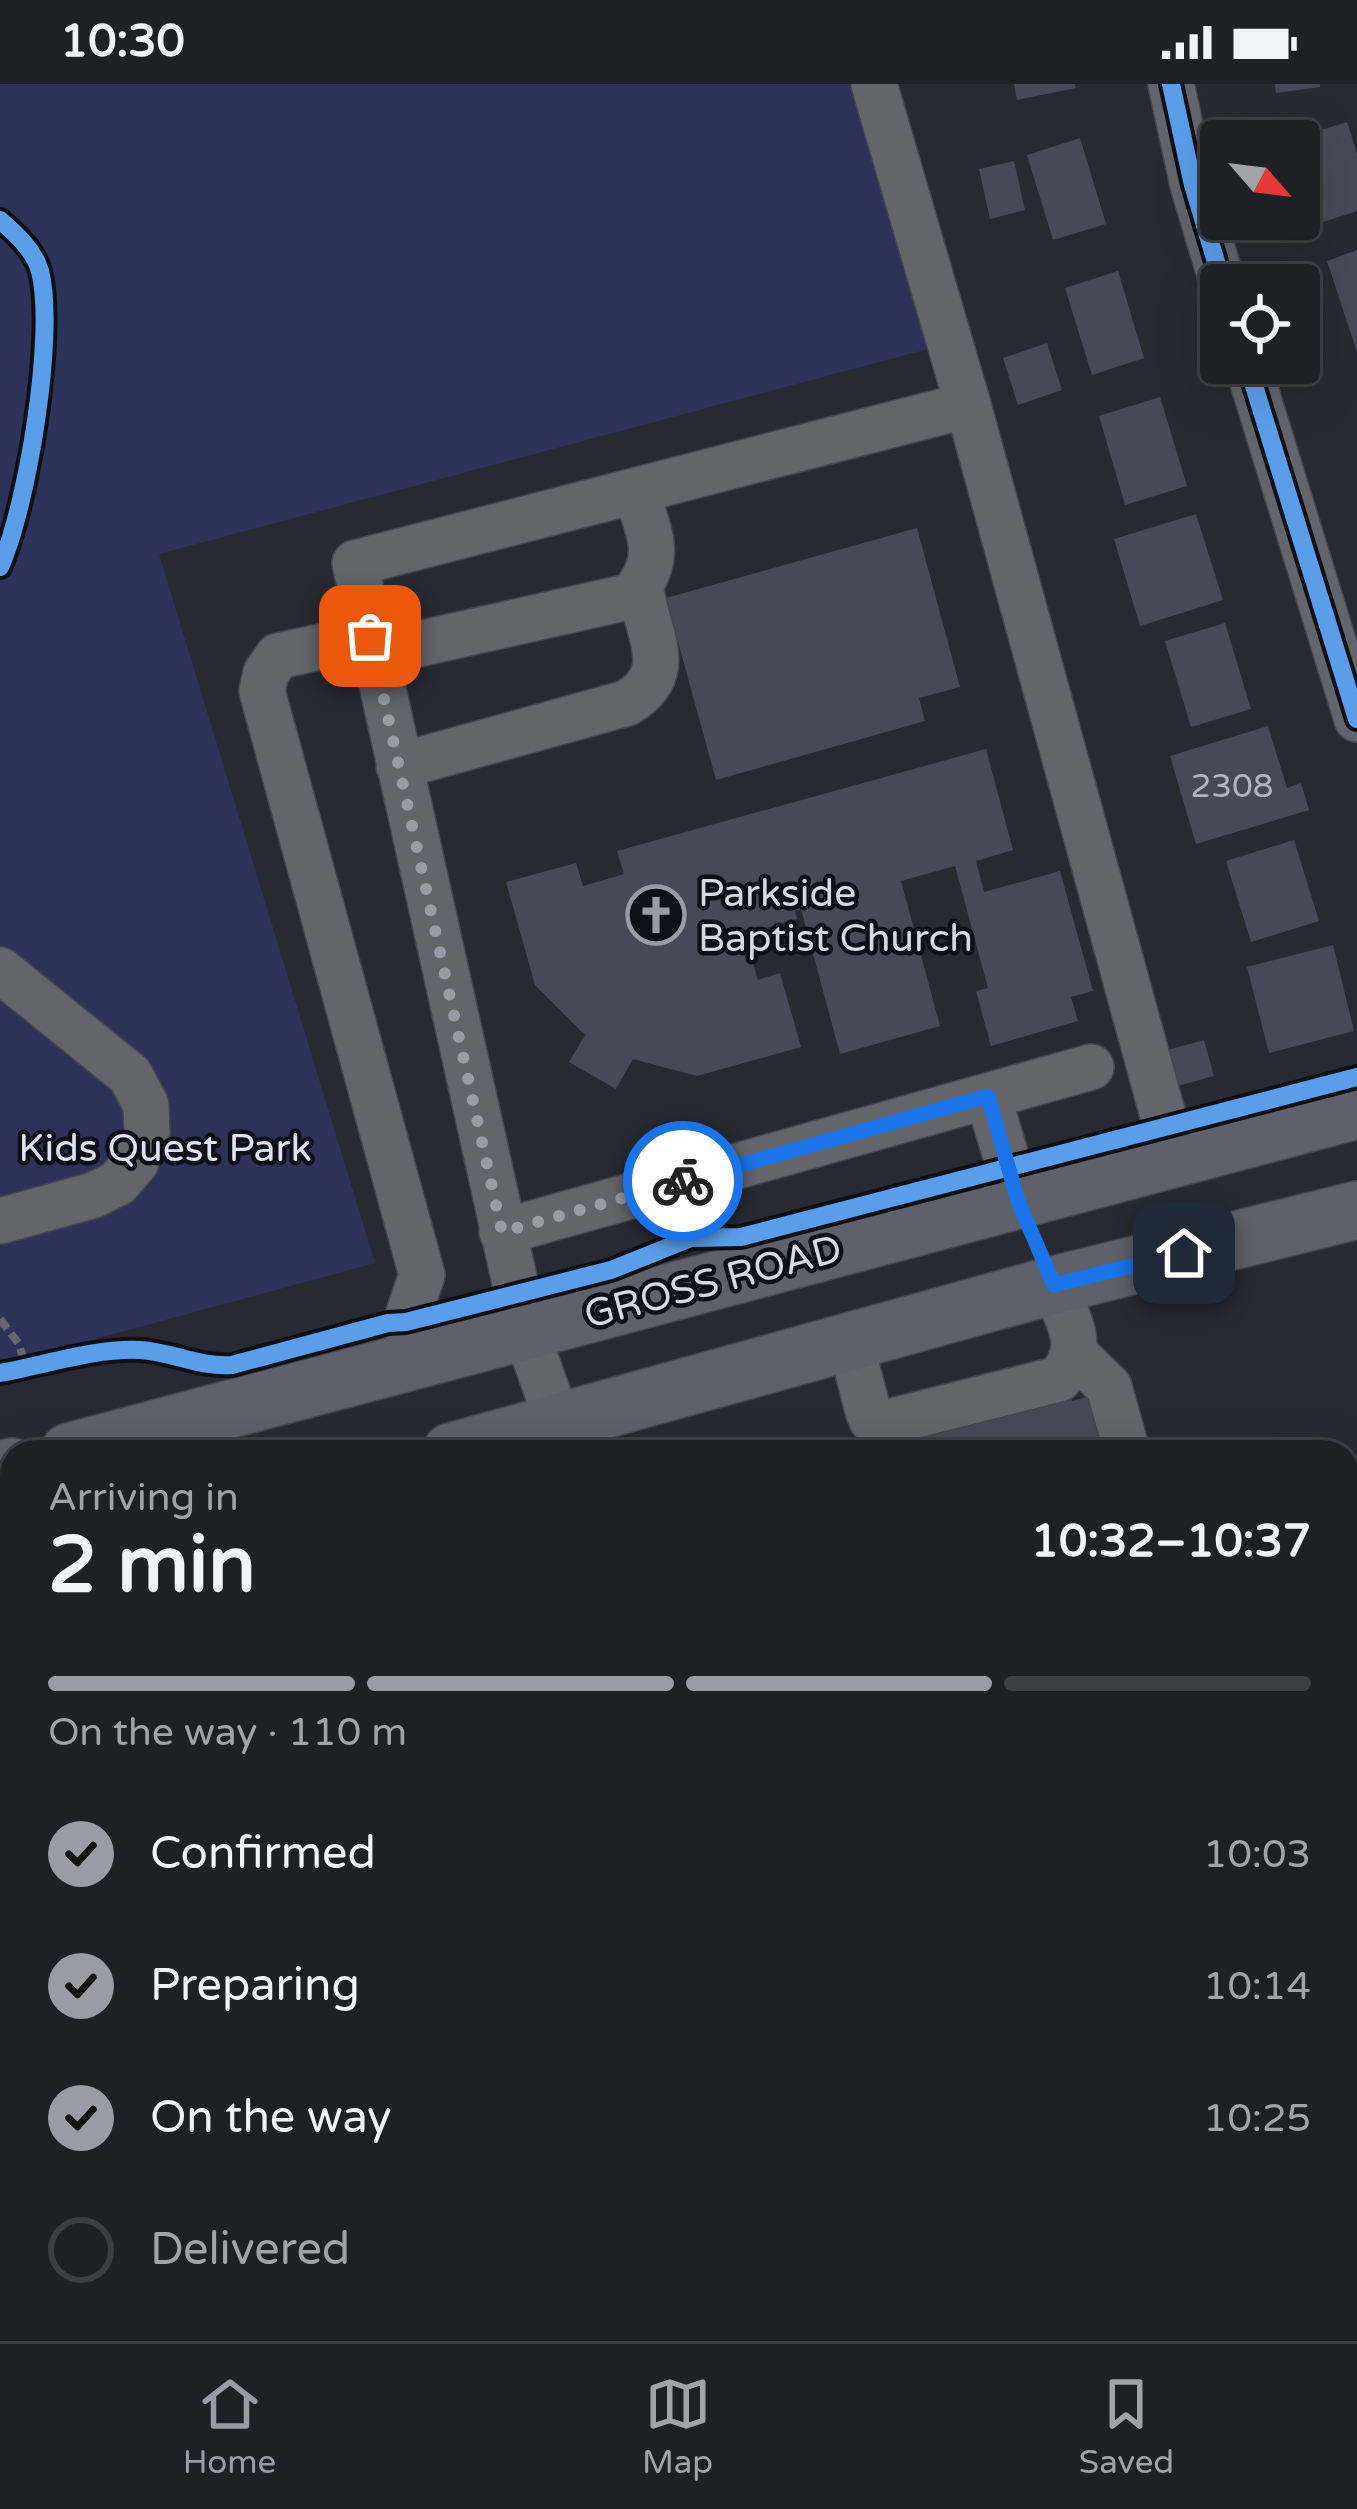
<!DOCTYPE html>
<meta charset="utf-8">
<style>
body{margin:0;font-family:"Varela Round",sans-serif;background:#26282e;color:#f1f3f6;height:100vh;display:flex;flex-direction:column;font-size:45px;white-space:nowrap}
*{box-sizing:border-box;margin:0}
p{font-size:39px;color:#a1a3a7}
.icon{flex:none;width:66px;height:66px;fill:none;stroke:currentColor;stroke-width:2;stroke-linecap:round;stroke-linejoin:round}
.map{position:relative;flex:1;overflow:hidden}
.drawer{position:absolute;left:0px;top:1356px;width:1359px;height:903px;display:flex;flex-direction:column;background:#1e2026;border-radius:36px 36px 0 0;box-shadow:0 12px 48px #0002,0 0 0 3px #3c3e43}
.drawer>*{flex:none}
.needle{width:78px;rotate:118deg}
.tools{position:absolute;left:1200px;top:36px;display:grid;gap:24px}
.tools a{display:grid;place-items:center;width:120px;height:120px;border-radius:12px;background:#1e2026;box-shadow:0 12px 48px #0002,0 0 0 3px #3c3e43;font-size:60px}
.pin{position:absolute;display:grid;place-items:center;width:102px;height:102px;color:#fff;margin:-51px;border-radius:24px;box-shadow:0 6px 18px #0006}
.courier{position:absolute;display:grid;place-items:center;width:120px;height:120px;margin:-60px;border:9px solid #1a73e8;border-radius:50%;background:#fff;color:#222;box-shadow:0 3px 15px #0007}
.overview em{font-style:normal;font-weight:700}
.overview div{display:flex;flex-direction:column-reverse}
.overview{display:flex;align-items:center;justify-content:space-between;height:204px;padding:0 48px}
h1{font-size:78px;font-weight:700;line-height:90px}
.bar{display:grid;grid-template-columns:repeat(4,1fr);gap:18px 12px;align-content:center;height:144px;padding:0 48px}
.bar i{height:15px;border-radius:9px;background:#3c3e43}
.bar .on{background:#9a9ca5}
.bar p{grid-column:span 4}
ol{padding:0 48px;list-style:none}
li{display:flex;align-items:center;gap:36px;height:132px}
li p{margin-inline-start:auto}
li .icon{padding:12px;border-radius:50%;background:#9a9ca5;color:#111;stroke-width:4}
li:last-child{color:#a1a3a7}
li i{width:66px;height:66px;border:6px solid #3c3e43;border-radius:50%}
.status{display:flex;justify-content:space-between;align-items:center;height:84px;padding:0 60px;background:#1e2026;direction:ltr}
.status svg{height:33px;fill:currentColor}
.tab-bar{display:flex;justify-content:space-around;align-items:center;height:168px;border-top:3px solid #3c3e43;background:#1e2026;font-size:33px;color:#a1a3a7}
.tab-bar a{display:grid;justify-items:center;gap:6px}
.tab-bar .on{color:#9a9ca5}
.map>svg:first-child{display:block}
.green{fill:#2d3358}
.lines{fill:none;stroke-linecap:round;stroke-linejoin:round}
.river{stroke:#0f0c3e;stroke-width:72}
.building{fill:#474958}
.minor-casing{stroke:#45464e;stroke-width:48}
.major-casing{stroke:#45464e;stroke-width:60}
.path{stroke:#64666c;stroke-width:8;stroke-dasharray:12 6;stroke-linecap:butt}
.minor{stroke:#63656b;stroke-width:45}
.major{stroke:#5f616a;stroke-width:57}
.cycleway-casing{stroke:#0f1017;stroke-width:26}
.cycleway{stroke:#5a9eea;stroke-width:18}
.done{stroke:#9a9ca5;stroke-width:12;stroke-dasharray:0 21.6}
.route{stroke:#1a73e8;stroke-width:15}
.labels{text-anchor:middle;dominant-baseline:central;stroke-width:9;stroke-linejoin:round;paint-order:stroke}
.number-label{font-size:33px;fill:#b3b5c0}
.poi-label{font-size:39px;fill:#d7d9e3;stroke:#0f1017;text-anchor:start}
.park-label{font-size:39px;fill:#dfe3f6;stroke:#0f1017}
.street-label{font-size:39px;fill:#d7d9e3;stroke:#0f1017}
</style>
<div class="status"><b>10:30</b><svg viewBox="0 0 49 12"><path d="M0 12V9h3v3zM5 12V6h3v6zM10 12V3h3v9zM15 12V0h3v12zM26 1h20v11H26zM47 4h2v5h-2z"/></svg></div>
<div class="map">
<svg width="1357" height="2257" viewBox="0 0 1357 2257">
<rect width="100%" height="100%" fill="#282a32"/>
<path class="green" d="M0 0H856L932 264 159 470 375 1179 0 1281Z
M1357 1686V1859L1347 1852V1700Z
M12 1979V2247H1012L1033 2257H0V1981Z"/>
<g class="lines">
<path class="river" d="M0 2146 12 2142
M602 2247 617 2257"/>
</g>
<path class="building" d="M1014 0H1075L1076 4 1017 16Z
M1275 0H1320V3L1276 9Z
M1347 38 1357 69V127L1317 140 1299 80V57L1289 56Z
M1080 54 1106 140 1053 156 1027 71Z
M1014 77 1025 126 990 135 979 85Z
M1357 166V265H1356L1327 177Z
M1118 187 1144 274 1092 291 1065 204Z
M1047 259 1062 306 1018 321 1003 274Z
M1160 313 1187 402 1125 421 1099 332Z
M1196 430 1223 516 1140 542 1114 455Z
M917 444 960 603 919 614 925 637 716 696 666 514Z
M1225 539 1251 625 1191 643 1165 557Z
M1268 642 1287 704 1301 699 1309 726 1196 760 1170 672Z
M986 665 1013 766 976 777 984 808 1060 787 1093 907 1071 913 1078 937 991 962 976 907 988 904 955 782 901 797 940 942 840 970 801 825 795 827 797 835 745 850 758 896 780 889 801 963 697 992 633 975 616 1005 569 978 585 951 535 901 506 798 576 779 583 802 624 790 617 767Z
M1294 756 1319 837 1251 858 1226 777Z
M1333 861 1354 947 1269 969 1247 883Z
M1204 956 1214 992 1174 1003 1164 967Z
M1068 1301 1072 1317 1097 1310 1105 1368H836Z"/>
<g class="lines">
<g class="minor-casing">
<path id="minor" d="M874 0 968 321 1175 1075
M1171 0 1193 101 1223 201
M1247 279 1357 635
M371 552 278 572 266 589 262 607 422 1191 406 1238 415 1277
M374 570 641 510
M399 682 627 619C679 588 646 550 640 501 663 467 646 443 636 407
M0 886 130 991 146 1021 147 1049 136 1078 118 1099 94 1111 0 1137
M988 1012 1019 1117
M502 1148 1091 983
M850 1257 868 1327 872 1336 881 1340 1059 1295C1088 1261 1068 1238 1054 1201
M1075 1270 1109 1303 1127 1368
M597 1368 559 1341 526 1248 355 479 968 321
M1347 1863 1357 1869"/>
</g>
<g class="major-casing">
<path id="major" d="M69 1368 1357 1026
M451 1368 1054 1201 1357 1126
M0 1386 12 1383
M0 1483 12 1480"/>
</g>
<path class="path" d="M0 1235 19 1260 26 1284"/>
<use href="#minor" class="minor"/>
<use href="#major" class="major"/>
<g class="cycleway-casing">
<path id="cycleway" d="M1171 0 1193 101 1223 201
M0 136C16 150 34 166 40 187 56 250 27 423 0 483
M1247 279 1357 635
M0 1289C45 1281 94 1264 140 1266 173 1268 197 1283 232 1281L388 1239 406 1238 611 1186 691 1154 741 1153 1357 993"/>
</g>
<use href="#cycleway" class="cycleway"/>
</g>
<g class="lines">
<path class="done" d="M370 552 502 1148 683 1097"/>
<path class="route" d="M683 1097 988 1012 1018 1117 1054 1201 1184 1169"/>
</g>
<defs>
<g id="church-ring" transform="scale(3)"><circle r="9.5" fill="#0f1017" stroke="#9a9ca5" stroke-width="1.5"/><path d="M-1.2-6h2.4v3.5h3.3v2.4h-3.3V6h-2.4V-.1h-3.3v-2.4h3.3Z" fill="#9a9ca5"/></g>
</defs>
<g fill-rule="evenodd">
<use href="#church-ring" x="656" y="831"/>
</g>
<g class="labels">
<g class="number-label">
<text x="1232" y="702">2308</text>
</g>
<g class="poi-label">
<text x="698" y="809">Parkside<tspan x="698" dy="45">Baptist Church</tspan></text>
</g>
<g class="park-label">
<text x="165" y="1064">Kids Quest Park</text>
</g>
<g class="street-label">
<text transform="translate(713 1198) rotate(-15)">GROSS ROAD</text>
</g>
</g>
</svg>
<div class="tools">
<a><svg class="needle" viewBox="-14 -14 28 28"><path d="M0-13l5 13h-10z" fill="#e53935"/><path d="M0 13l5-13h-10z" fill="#a1a3a7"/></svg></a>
<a><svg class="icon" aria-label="locate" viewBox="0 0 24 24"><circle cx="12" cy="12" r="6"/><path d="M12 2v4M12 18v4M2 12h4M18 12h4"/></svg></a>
</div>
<div class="pin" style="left:370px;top:552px;background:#ea580c"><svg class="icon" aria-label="bag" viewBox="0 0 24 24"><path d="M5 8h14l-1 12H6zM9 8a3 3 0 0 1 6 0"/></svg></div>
<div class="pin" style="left:1184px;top:1169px;background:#1f2937"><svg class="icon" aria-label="home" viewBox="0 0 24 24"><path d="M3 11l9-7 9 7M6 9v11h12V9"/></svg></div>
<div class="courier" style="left:683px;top:1097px"><svg class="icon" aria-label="bike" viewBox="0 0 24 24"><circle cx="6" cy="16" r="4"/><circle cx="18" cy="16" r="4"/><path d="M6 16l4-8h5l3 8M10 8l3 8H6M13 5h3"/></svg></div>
<section class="drawer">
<div class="overview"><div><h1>2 min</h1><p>Arriving in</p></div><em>10:32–10:37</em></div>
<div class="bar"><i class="on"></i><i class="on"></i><i class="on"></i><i></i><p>On the way · 110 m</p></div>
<ol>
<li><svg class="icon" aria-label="check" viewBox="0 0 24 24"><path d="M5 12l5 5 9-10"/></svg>Confirmed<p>10:03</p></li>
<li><svg class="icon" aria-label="check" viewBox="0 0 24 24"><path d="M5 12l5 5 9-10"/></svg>Preparing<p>10:14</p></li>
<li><svg class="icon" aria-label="check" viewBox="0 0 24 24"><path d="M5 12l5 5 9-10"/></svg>On the way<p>10:25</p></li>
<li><i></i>Delivered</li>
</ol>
</section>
</div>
<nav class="tab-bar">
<a class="on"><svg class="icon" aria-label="home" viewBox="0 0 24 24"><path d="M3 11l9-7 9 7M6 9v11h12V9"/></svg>Home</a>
<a><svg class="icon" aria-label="map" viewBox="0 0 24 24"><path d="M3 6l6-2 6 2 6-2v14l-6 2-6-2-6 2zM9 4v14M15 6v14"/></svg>Map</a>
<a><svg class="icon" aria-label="saved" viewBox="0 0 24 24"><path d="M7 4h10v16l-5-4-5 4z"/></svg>Saved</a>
</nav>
